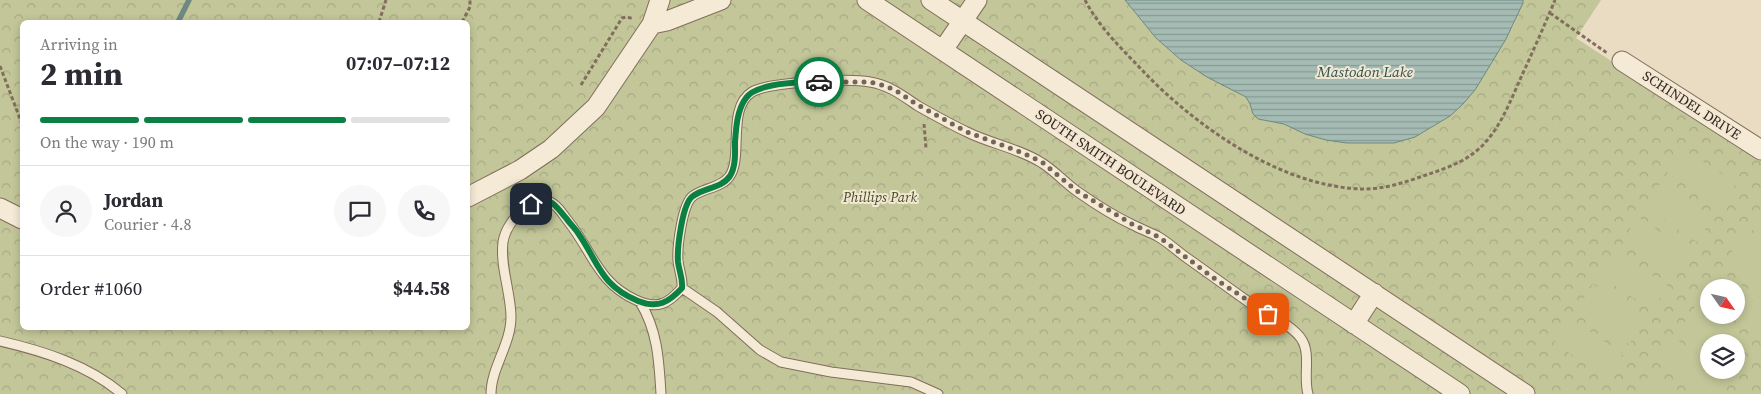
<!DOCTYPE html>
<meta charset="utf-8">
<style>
body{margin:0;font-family:"Source Serif 4",serif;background:#f7f7f7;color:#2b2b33;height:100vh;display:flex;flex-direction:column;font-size:19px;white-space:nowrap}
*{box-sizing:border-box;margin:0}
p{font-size:16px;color:#7c7c81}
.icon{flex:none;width:28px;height:28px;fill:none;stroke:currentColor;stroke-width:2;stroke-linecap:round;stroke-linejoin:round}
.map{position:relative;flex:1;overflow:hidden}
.sheet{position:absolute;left:20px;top:20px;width:450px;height:310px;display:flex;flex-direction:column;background:#fff;border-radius:8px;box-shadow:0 2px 8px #0003}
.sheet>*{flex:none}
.needle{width:32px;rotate:124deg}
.tools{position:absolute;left:1700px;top:279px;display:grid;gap:10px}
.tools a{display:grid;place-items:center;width:45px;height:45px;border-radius:50%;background:#fff;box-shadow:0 2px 8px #0003;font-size:25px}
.pin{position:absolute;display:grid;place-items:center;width:42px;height:42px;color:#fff;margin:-21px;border-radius:10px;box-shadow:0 2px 8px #0006}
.courier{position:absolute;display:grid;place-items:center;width:50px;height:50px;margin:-25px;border:4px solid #0b8043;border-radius:50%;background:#fff;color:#222;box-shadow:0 1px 6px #0007}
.overview em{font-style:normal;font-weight:700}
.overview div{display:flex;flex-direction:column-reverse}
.overview{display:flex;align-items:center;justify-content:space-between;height:85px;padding:0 20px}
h1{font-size:32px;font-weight:700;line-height:38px}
.bar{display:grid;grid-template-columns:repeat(4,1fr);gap:8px 5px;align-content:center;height:60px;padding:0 20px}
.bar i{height:6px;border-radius:4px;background:#e1e1e2}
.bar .on{background:#0b8043}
.bar p{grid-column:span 4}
.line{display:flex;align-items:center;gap:12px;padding:0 20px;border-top:1px solid #e1e1e2}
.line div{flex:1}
.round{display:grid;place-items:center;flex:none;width:52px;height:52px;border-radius:26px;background:#f7f7f7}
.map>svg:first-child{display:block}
.park{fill:url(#park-crowns);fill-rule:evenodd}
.garden{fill:#c2c698}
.water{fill:url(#water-rules);stroke:#6d8981}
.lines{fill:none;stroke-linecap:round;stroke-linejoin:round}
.stream{stroke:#6d8981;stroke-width:5.5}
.lane-casing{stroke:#816e5c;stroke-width:11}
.street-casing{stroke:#816e5c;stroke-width:21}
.path{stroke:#816e5c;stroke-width:3;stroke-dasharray:4 2.5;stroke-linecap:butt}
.lane{stroke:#f5ead5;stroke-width:9}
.street{stroke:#f5ead5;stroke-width:19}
.done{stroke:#736658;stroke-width:5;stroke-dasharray:0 9}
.route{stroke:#0b8043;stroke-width:6}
.labels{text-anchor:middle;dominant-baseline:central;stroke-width:4;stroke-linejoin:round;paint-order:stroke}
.street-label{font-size:14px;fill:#33271e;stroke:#f1e7d2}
.park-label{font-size:14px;font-style:italic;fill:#444d27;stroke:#f1e7d2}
.water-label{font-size:15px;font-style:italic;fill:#2f514e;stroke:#f1e7d2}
</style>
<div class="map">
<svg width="1761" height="394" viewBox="0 0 1761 394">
<defs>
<pattern id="park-crowns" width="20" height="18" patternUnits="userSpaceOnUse" patternTransform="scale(1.25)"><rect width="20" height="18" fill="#c2c698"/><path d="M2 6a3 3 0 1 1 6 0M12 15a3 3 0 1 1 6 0" fill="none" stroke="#a7aa83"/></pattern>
<pattern id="water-rules" width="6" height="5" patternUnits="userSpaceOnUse" patternTransform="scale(1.25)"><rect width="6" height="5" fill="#a5bcb5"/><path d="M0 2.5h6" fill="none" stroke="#879993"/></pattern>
</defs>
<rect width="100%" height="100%" fill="#e9dcc3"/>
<path class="park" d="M0 0H1125L1156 38 1181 60 1246 97 1250 104 1253 114 1258 119 1284 124 1305 134 1394 143 1415 137 1450 116 1475 90 1514 24 1518 12 1523 3V0H1601L1576 38 1761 159V394H0ZM22 22H468V328H22ZM1709 288H1736V315H1709ZM1709 342H1736V370H1709Z"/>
<path class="garden" d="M1683 149 1736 183 1720 208 1667 173Z
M1660 183 1713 217 1697 242 1644 207Z
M1761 208V236L1748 227Z
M1638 217 1690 252 1675 276 1622 241Z
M1742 237 1761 250V285L1725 261Z
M1615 251 1668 286 1652 310 1599 275Z
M1720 271 1761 298V322L1756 330 1733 315H1736V288H1709V299L1703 295Z
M1593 284 1646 320 1629 344 1577 309Z
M1696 305 1709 313V315H1712L1749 340 1736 360V342H1709V348L1680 329Z
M1570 318 1623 354 1607 378 1554 343Z
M1674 338 1709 361V370H1722L1727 374 1714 394H1704L1658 363Z
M1651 372 1684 394H1637Z"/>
<path class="water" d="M1125 0H1523V3L1506 39 1475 90 1463 104 1450 116 1415 137 1394 143H1347L1326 140 1305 134 1284 124 1258 119 1253 114 1250 104 1246 97 1207 77 1181 60 1156 38Z"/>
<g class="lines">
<path class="stream" d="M178 22 189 0"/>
<g class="lane-casing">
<path id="lane" d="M682 288 717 312 760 350 781 362 831 372 911 382 938 394
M640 302C658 331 659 362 661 394
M0 341C43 351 88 365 122 394
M491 394C491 368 511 344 511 317 511 293 500 267 503 242 505 229 515 215 526 208 533 203 541 198 550 202 558 205 563 215 568 221 592 251 598 283 636 300 657 310 668 304 682 288 683 278 679 271 678 261 677 248 682 204 693 196 703 188 721 188 729 177 744 158 726 108 752 92 768 82 850 78 870 82 889 85 903 96 918 106 934 115 950 124 967 132 991 144 1019 148 1042 163 1055 171 1065 183 1078 192 1095 204 1114 216 1133 225 1141 229 1149 232 1157 236 1168 242 1177 251 1187 258 1208 273 1229 288 1250 303 1265 313 1293 325 1302 340 1311 355 1303 377 1308 394"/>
</g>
<g class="street-casing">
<path id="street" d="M867 0 1460 394
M931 0 1525 394
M652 24 667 21 721 0
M943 50 977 0
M1622 61 1761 150
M468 197 520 170 551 149 596 107 652 24 660 0
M0 208 22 219
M1354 324 1374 293"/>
</g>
<path class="path" d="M1085 0C1099 27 1121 48 1142 70 1196 127 1283 188 1364 189 1385 189 1406 182 1426 175 1441 170 1459 164 1471 155 1498 137 1510 101 1523 73 1534 49 1545 24 1555 0
M1550 13 1607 53
M379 22 386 0
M462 22 470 7V0
M0 66 22 124
M581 85 622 18 627 17 634 19
M924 124 926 148"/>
<use href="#lane" class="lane"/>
<use href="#street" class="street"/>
</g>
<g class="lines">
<path class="done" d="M819 82H870L886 86 900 93 916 104 967 132 1023 153 1042 162 1077 191 1132 224 1159 237 1211 276 1268 314"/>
<path class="route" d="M531 204C538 201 543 199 550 202 557 205 561 213 566 218 570 224 575 228 578 233 599 263 600 285 638 301 658 309 669 302 682 288 683 278 679 271 678 262 677 249 682 203 693 196 704 188 722 188 730 176 736 166 735 153 735 142 736 128 737 110 746 98 756 83 801 82 819 82"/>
</g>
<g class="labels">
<g class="street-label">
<text transform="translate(1692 105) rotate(33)">SCHINDEL DRIVE</text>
<text transform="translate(1111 162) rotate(34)">SOUTH SMITH BOULEVARD</text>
</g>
<g class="park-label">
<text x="880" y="197">Phillips Park</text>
</g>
<g class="water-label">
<text x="1365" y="71">Mastodon Lake</text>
</g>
</g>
</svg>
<div class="tools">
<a><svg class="needle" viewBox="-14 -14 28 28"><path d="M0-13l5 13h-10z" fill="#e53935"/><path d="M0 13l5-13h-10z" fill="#7c7c81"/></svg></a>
<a><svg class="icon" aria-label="layers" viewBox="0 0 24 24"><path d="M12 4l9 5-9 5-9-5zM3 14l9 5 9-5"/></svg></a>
</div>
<div class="pin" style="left:1268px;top:314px;background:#ea580c"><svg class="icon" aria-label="bag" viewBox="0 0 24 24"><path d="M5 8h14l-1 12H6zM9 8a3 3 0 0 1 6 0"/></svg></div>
<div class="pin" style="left:531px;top:204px;background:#1f2937"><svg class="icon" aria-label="home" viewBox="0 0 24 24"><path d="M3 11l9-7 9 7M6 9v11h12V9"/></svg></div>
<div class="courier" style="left:819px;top:82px"><svg class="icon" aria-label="car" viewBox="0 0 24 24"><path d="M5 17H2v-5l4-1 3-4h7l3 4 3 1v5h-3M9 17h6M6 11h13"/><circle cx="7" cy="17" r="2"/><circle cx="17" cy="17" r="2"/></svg></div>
<section class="sheet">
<div class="overview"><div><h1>2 min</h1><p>Arriving in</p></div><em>07:07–07:12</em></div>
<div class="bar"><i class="on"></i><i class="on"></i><i class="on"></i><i></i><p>On the way · 190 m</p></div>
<div class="line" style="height:90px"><a class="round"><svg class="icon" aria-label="person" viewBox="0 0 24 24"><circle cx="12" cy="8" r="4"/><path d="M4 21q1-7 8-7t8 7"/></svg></a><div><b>Jordan</b><p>Courier · 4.8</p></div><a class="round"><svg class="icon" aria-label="chat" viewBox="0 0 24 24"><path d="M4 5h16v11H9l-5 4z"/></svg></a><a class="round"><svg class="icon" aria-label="phone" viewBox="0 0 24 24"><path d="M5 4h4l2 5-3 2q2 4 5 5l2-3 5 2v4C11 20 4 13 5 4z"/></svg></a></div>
<div class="line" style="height:65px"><div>Order #1060</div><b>$44.58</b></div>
</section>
</div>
